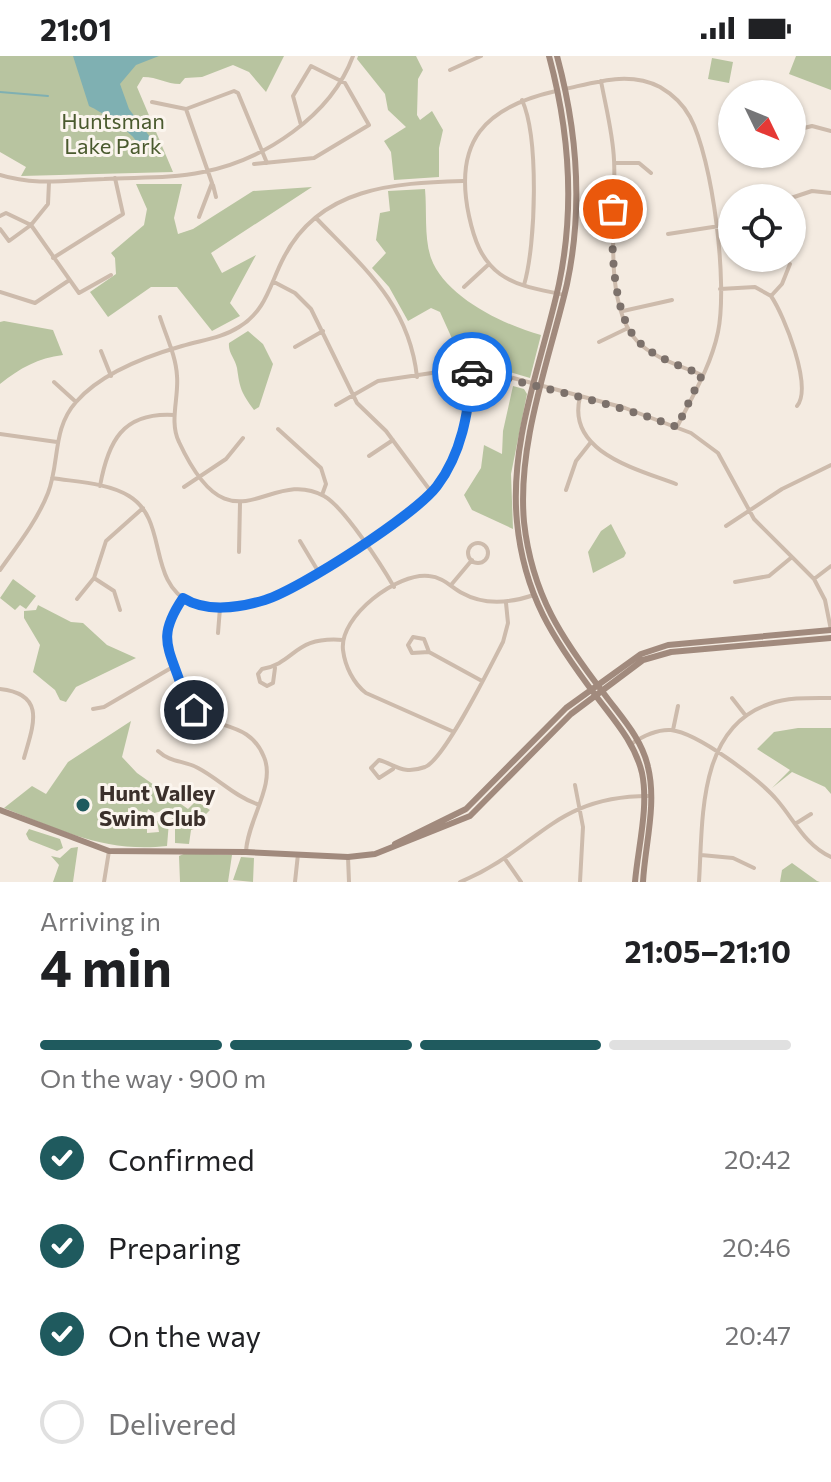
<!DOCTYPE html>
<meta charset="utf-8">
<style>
body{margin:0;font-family:Commissioner,sans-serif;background:#f6f6f6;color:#202124;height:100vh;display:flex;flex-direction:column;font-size:30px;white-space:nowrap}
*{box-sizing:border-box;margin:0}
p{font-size:26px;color:#757577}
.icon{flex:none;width:44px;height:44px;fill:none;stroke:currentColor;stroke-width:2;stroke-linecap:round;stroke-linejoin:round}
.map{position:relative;height:826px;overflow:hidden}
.sheet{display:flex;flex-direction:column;background:#fff;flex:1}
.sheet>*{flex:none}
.needle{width:52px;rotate:133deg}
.fabs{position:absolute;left:718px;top:24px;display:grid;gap:16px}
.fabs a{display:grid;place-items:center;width:88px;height:88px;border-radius:50%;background:#fff;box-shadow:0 2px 6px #0004;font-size:40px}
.pin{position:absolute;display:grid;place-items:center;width:68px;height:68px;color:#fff;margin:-34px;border:4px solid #fff;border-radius:50%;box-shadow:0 2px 8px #0007}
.courier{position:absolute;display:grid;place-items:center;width:80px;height:80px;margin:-40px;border:6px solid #1a73e8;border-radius:50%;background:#fff;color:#222;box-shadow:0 2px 10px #0007}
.summary em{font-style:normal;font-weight:700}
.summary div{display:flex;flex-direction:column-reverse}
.summary{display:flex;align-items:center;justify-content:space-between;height:136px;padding:0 40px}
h1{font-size:52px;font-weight:700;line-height:60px}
.bar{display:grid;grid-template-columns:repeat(4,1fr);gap:12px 8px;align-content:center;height:96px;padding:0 40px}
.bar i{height:10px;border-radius:6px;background:#e0e0e0}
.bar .selected{background:#1f5a5e}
.bar p{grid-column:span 4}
ol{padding:0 40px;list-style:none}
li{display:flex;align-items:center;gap:24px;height:88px}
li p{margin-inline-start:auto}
li .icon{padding:8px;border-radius:50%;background:#1f5a5e;color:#fff;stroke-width:4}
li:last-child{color:#757577}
li i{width:44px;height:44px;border:4px solid #e0e0e0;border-radius:50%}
.status{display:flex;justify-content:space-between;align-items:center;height:56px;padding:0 40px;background:#fff;direction:ltr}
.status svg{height:22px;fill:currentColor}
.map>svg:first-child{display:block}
.green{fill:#b8c4a0}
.water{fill:#7fb0b2}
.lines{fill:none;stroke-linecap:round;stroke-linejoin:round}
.stream{stroke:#7fb0b2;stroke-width:2}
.street{stroke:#cdbbac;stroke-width:4}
.secondary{stroke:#a18a7d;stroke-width:6}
.done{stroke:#7c716b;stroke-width:8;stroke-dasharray:0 14.4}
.route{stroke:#1a73e8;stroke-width:10}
.poi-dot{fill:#1f5a5e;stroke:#fbf5ee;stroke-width:3}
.labels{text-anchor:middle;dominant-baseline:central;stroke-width:6;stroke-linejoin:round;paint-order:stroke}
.park-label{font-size:22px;fill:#4a5a2e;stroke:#fbf5ee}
.poi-label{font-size:22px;font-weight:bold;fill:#3b302b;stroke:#fbf5ee;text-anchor:start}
</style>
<div class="status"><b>21:01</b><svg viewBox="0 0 49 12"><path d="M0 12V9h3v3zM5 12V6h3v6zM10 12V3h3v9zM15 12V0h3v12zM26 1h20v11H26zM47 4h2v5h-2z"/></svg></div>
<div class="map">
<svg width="831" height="826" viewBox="0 0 831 826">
<rect width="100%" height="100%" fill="#f4ebe1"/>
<path class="green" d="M0 0H284L266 36 249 16 233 9 202 21 185 22 180 28C166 28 158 21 143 21L137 31 173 116 21 120 26 111 0 96Z
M358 0H416L423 14 418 23 417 59 420 64 432 55 443 74 439 92V121L394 124 391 96 384 85 406 71 388 54 385 38 357 3Z
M796 0H831V34L789 18Z
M712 2 733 6 729 27 708 23Z
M136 128H182L174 162 178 178 193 173 253 135 312 131 211 197 222 217 256 199 230 247 240 260 212 275 177 231H151L108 261 90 236 116 218 115 202 111 197 144 169 147 153Z
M425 133C427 154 424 182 431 202 445 241 504 269 541 279L530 322 483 308 486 286 454 287 440 256 431 252 408 265 389 231 372 212 386 197 376 184 380 157 390 155 388 135Z
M4 265 53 274 63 299C38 302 20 312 0 328V266Z
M248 275 263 288 273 308 259 351 254 354C241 336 240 333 237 312 235 302 228 297 229 287Z
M513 330 524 333 527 338 511 418 513 473 472 454 464 439 481 412 484 389 502 398 503 375Z
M611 468 626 497 624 501 593 517 588 496 601 475Z
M13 523 36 540 26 553 20 549 15 554 0 542Z
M38 549 71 566 83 567 107 589 136 602 76 631 66 646 60 644 55 634 33 616 40 589 24 562V555L36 554Z
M131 665 122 701 137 717 188 753 196 745 210 754 200 764 199 771 191 774 189 788 175 787V768L167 754 154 757 148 753 147 757 128 752V763L147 761 154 765 147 769V777L159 776 157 765 169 766 167 790C107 797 62 775 4 752L32 730 46 738 68 706Z
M798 672H831V738L825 731 792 716 772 732 790 714 757 693 774 676Z
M29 773 60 783 63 792 57 795 29 784 26 778Z
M78 791 73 826H53L59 809 51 800 60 802 71 792Z
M186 797 232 799 228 826H180L179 800Z
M241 801 254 802 253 826 233 824Z
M792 807 817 825 820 826H780L782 814Z"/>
<path class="water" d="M73 0H159L136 9 120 28 129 53 150 81 145 89 138 88C134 77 100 55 89 50Z"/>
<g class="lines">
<path class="stream" d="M0 36 48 40"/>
<path class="street" d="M450 14 481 0
M601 25C606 52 613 78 614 104 617 153 601 246 637 285 653 302 681 310 702 319
M565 33C597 26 629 15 660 31 672 38 683 48 690 61 713 104 728 228 718 276 711 310 692 341 677 371
M556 35C485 51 453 85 469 160 474 183 481 204 500 218 518 231 543 234 564 239
M522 44C539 81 536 189 524 229
M152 46 186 53 212 127 199 161
M186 53 234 35 238 37 267 107
M792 75 812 70 831 75
M615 107H639L651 117
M254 108 314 102 369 69 345 27 311 10 293 40 301 69
M0 119C34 130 69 124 104 123 137 121 170 123 203 116 264 104 331 60 353 0
M49 126 48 148 31 169 79 237 111 219
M213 129 216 141
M791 142 812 135 831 137
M0 160 6 157 31 169 9 185 0 173
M316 162C364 212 409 248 417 321
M668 178 732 168
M53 202 123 158 115 122
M274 226 295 237 311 253 357 347 386 375 432 437
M464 231 489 208
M720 233 755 231 771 240C784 259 813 331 797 350
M0 236 35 247 68 225
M771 240 782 228 790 208
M623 255 672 244
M160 261C166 280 176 300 177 320 179 341 169 366 179 386 232 500 268 409 324 440 344 451 382 510 394 531
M599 286 628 272
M295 291 323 275
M101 295 111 320
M54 326 76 346
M580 341C566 396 637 413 676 428
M336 349 378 325 472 311 625 352 691 377 718 397 754 463 814 523 825 544 831 574
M278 373 321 412 326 428 322 439
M0 378 57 386
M369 400 393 384
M52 422C77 426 108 427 129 440 169 464 146 525 191 547 212 558 247 551 268 543 306 529 417 459 439 427 463 392 469 352 472 311
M100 430C108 386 122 356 174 359
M184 431 226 403 243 382
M566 434 576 405 591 386
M726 470 782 433 831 409
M300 485 318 515
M468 497a10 10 0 1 1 20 0a10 10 0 1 1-20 0Z
M239 496 240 447
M0 514C17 490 37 465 48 437 60 406 52 373 76 346 101 317 147 300 182 290 202 284 222 282 239 271 267 254 270 227 284 201 320 131 394 127 463 125
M94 522 114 535 120 554
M814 523 831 510
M735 526 769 520 792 501
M451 529 472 504
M183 542C156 582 168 589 181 628 185 640 188 651 200 659 222 673 251 668 264 701 276 729 247 765 246 796
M77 543 94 522 106 485 143 452
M218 577 220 552
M413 581 424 583 429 596 412 597 408 589Z
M429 596 482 625
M275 612 273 627 267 630 260 626 258 618 262 613C296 607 293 580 343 584
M0 633C47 638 33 670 24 702
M732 642 746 660
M93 653 104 651 171 612
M673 674 678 650
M454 676 366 637C353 627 345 610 343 594 339 560 398 516 429 520 443 521 451 531 462 537 485 550 510 547 534 539
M631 688C643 680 656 673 671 674 698 677 759 723 777 744 795 765 805 789 831 801
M158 695C171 707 183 704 198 712 219 723 234 740 257 748
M393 713 379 722 371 712 379 704C396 709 403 719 425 711 445 703 491 609 503 586L508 567 506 547
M575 729 583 771 580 826
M795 768 811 758
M701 799 733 802 754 812
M348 801 349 826
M505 803 521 826
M104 826 109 795
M295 826 298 798
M460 826C538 794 553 739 651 740
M699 826C703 765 697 672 769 648 789 641 811 642 831 642"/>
<path class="secondary" d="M549 0C569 74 575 152 559 228 542 306 509 385 517 466 524 539 553 583 596 640 614 664 635 687 642 717 649 751 638 791 635 826
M557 0C577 74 583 153 567 228 549 305 517 387 524 466 532 539 562 583 605 639 622 662 642 683 648 711 657 748 645 789 643 826
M0 754 109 795 246 796 348 801 375 798 470 760 571 658 643 604 671 596 831 582
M395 788 466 753 566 652 641 598 668 589 831 574"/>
</g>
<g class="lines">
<path class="done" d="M472 316V311C490 313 503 322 520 326 574 339 626 352 677 371L702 319C682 310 657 303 640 287 612 262 611 189 613 153"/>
<path class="route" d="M194 654C186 645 184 637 180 626 167 589 158 579 183 542 207 557 238 552 265 544 300 533 415 459 437 430 462 397 468 357 472 316"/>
</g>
<circle class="poi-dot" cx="83" cy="749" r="8"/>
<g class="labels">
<g class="park-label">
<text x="113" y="64">Huntsman<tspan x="113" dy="25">Lake Park</tspan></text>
</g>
<g class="poi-label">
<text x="99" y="736">Hunt Valley<tspan x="99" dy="25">Swim Club</tspan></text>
</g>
</g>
</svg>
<div class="fabs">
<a><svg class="needle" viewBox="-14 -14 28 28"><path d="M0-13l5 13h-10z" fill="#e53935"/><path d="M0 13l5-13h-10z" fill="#757577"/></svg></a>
<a><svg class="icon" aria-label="locate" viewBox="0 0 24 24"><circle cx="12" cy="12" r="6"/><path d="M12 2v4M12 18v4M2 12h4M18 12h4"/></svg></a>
</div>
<div class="pin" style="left:613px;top:153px;background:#ea580c"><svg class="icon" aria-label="bag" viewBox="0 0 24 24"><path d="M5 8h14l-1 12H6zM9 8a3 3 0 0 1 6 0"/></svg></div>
<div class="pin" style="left:194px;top:654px;background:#1f2937"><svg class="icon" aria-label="home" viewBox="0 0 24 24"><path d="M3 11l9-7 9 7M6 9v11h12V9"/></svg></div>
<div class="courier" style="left:472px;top:316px"><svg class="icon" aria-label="car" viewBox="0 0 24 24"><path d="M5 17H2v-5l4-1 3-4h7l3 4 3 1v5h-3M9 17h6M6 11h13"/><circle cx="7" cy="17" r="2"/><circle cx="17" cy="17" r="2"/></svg></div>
</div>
<section class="sheet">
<div class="summary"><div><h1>4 min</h1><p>Arriving in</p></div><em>21:05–21:10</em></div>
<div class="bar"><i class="selected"></i><i class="selected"></i><i class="selected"></i><i></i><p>On the way · 900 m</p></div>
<ol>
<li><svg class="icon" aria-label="check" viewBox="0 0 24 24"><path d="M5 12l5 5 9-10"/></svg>Confirmed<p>20:42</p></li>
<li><svg class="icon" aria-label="check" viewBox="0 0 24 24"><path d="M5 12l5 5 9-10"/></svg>Preparing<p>20:46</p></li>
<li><svg class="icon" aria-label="check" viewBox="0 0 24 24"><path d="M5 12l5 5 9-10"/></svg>On the way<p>20:47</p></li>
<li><i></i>Delivered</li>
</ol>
</section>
